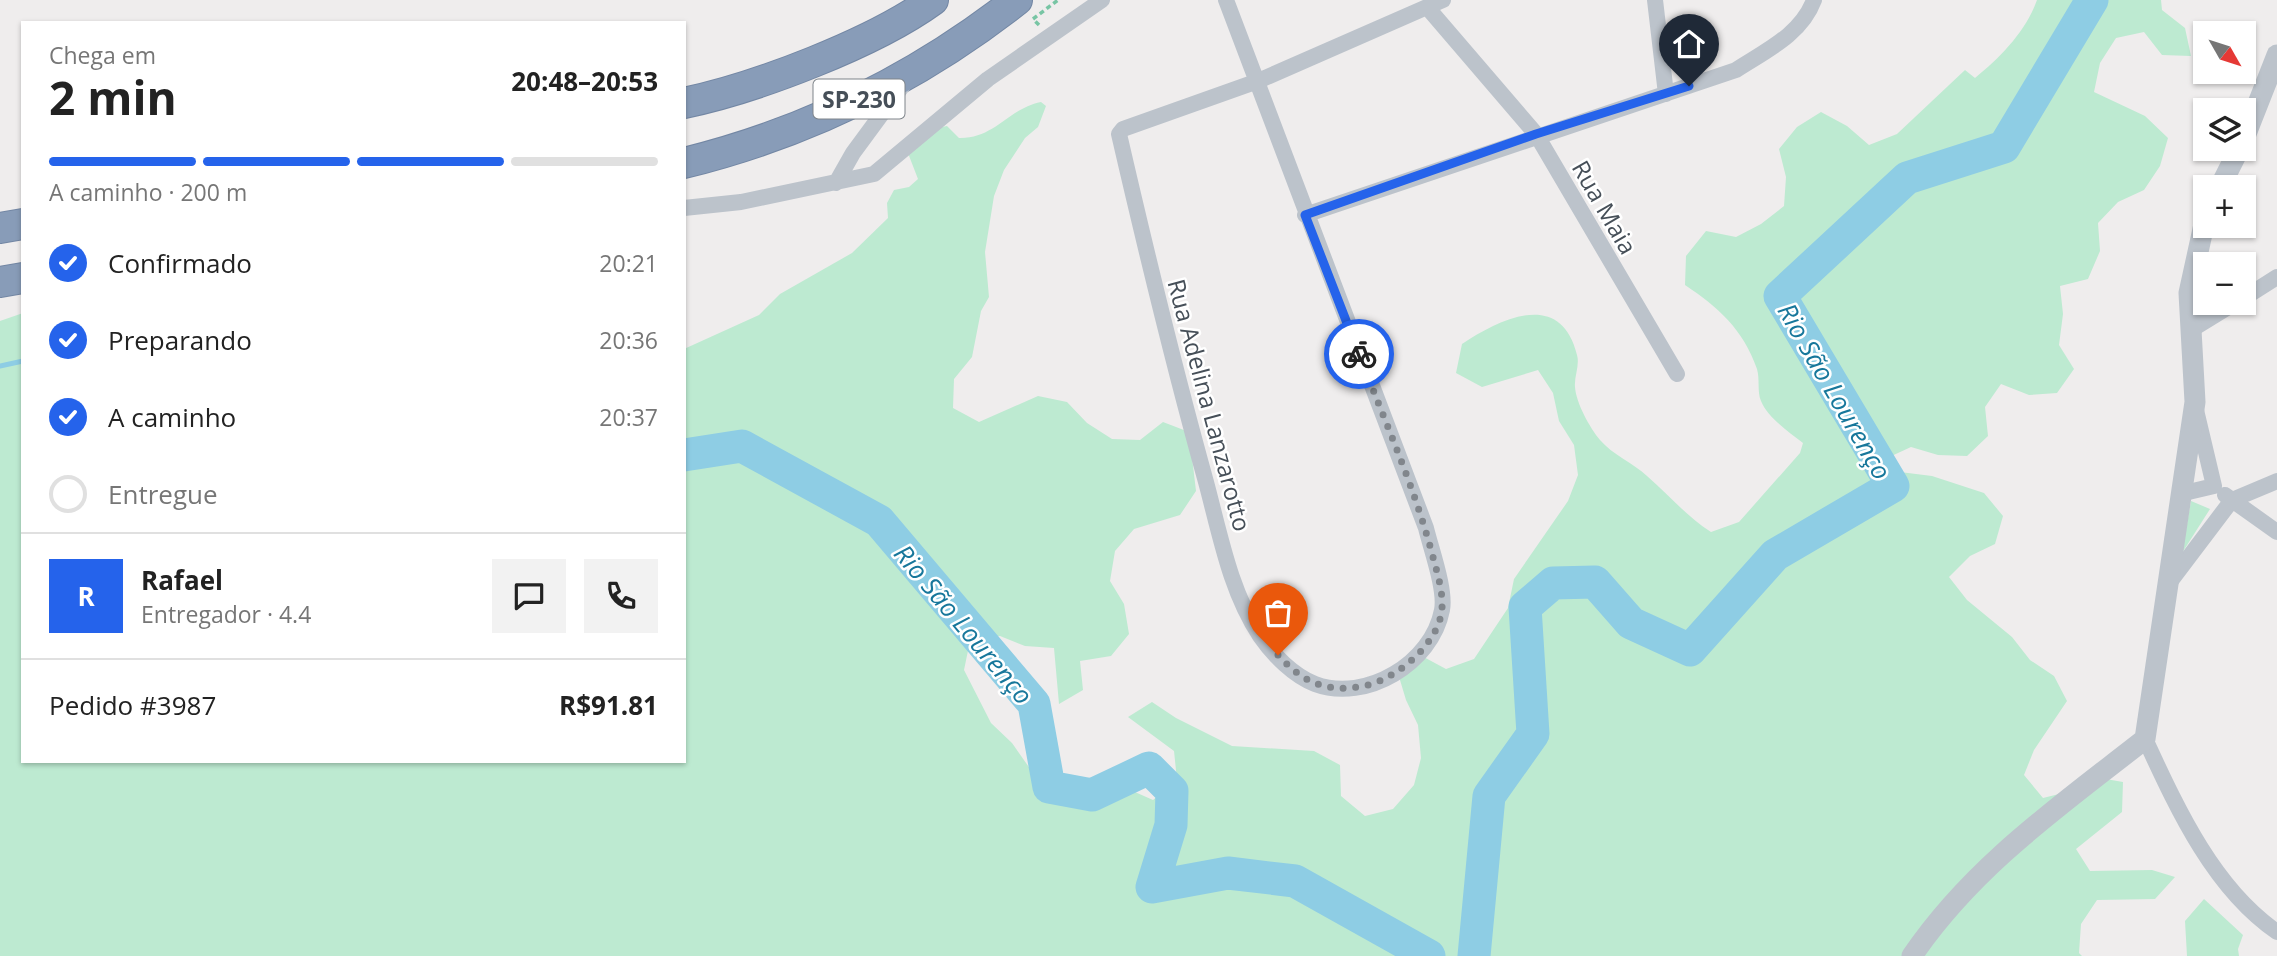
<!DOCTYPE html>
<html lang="pt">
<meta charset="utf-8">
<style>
body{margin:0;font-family:"Open Sans",sans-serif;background:#f2f2f2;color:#222;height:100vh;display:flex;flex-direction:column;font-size:26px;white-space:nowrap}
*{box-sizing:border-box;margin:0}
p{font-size:23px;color:#767676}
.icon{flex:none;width:38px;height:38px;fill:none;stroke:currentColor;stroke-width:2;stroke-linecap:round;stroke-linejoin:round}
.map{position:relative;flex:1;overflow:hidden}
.sheet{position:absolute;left:21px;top:21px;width:665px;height:742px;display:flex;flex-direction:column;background:#fff;border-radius:0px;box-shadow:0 2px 5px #0004}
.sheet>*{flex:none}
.needle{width:46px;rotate:129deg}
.tools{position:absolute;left:2193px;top:21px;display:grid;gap:14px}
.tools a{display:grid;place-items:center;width:63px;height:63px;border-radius:0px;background:#fff;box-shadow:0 2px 5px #0004;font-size:35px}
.pin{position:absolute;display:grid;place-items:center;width:60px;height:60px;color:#fff;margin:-72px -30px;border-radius:50% 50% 50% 0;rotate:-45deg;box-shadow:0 0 7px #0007}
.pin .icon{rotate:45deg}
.courier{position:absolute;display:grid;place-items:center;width:70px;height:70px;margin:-35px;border:5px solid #2563eb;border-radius:50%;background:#fff;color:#222;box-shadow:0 2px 9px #0007}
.overview em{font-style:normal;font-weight:700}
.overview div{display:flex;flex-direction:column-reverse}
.overview{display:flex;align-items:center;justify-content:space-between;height:119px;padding:0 28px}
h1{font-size:46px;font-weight:700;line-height:52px}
.bar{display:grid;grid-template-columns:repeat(4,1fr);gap:10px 7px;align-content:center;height:84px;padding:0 28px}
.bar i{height:9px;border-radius:5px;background:#e0e0e0}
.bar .active{background:#2563eb}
.bar p{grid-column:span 4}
.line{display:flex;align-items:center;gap:18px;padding:0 28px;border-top:2px solid #e0e0e0}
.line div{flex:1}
.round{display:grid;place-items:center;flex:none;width:74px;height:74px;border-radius:0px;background:#f2f2f2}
ol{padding:0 28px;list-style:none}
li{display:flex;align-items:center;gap:21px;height:77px}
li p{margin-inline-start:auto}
li .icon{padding:7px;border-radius:50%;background:#2563eb;color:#fff;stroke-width:4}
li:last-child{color:#767676}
li i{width:38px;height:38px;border:4px solid #e0e0e0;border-radius:50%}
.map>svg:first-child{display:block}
.green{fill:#bdead1}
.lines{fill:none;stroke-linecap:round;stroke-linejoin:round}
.stream{stroke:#8ecde4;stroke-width:5}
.river{stroke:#8ecde4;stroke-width:33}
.motorway-casing{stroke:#7387a4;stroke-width:32}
.path{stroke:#78c5a4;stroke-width:3.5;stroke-dasharray:5 3.5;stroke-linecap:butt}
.minor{stroke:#bcc3cb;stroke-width:16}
.tertiary{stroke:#bcc3cb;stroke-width:21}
.motorway{stroke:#889cb8;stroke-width:30}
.done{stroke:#81868c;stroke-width:7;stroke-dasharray:0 12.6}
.route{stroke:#2563eb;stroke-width:9}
.labels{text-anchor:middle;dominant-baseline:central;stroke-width:5;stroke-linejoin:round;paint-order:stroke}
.shield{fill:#fff;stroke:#7e848a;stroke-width:2}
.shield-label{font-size:23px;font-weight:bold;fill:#464f58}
.street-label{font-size:24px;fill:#464f58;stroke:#fff}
.water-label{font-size:26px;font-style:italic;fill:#17779b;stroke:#fff}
</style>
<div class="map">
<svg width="2277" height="956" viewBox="0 0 2277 956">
<rect width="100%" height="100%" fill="#efeded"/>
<path class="green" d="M2037 0H2161L2162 10 2185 28 2191 56 2162 55 2144 32 2116 38 2100 63 2094 92 2145 116 2168 138 2160 166 2144 190 2118 202 2098 223 2100 251 2088 279 2060 286 2063 314 2059 345 2074 369 2057 393 2029 395 2001 384 1985 407 1988 436 1967 456 1938 455 1911 447 1885 459 1900 472 1932 476 1984 493 2003 516 1995 544 1970 556 1949 577 1967 600 2012 637 2030 660 2054 676 2067 701 2034 750 2024 775 2043 798 2071 791 2094 777 2123 782 2122 812 2076 849 2090 871 2152 870 2175 877 2155 899 2097 900 2081 924 2079 953 2082 956H0V321L23 313V761H684V349L759 315 780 294 852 253 888 218 887 203 894 190 909 187 918 179 906 148 919 132 947 126 959 138C995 139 1009 108 1041 102L1046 106 1038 127 1025 138 1004 170 994 196 985 252 989 297 981 311 972 357 954 379 953 408 979 422 1038 396 1067 402 1087 423 1112 439 1140 440 1163 422 1189 432 1196 491 1180 515 1134 529 1115 551 1110 581 1124 604 1129 634 1111 656 1080 661 1083 690 1059 704 1054 648 1025 646 1000 636 970 641 964 670 991 723 1012 743 1045 790 1073 787 1101 777 1153 800 1177 780 1174 751 1128 717 1152 702 1176 718 1232 746 1314 751 1340 765 1341 796 1365 816 1393 809 1414 785 1421 758 1418 725 1406 700 1397 670 1420 655 1446 669 1474 659 1508 608 1514 579 1568 501 1578 475 1574 445 1559 421 1553 393 1538 370 1482 387 1456 373 1462 344C1501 318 1561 289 1577 355 1580 365 1574 377 1575 387 1576 403 1590 428 1600 440 1613 455 1633 463 1647 476 1669 495 1686 516 1711 532L1739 522 1800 453 1803 443C1789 432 1768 418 1761 401 1757 392 1760 379 1757 369 1743 329 1718 307 1685 285L1686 256 1706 231 1736 237 1761 224 1784 206 1786 177 1779 149 1797 127 1821 112 1847 126 1869 145 1897 134 1965 70 1975 78C2001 57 2026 31 2037 0Z
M2191 501 2210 509 2182 553Z
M2204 899 2243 935 2238 949 2239 956H2187L2185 921Z"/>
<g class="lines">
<path class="stream" d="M0 366 23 361"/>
<path class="river" d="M684 455 742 446 879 521 1034 704 1049 787 1092 795 1149 768 1172 791 1171 825 1152 887 1228 873 1295 881 1429 956
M1474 956 1489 796 1533 734 1525 607 1553 583 1595 582 1631 623 1690 650 1775 555 1893 486 1780 296 1907 178 2004 147 2092 0"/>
<g class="motorway-casing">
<path id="motorway" d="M684 103C756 88 874 43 933 0
M684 163C806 133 919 77 1017 0
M0 228 23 224
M0 282 23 278"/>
</g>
<path class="path" d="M1039 25 1033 19 1058 0"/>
<path class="minor" d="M1226 0 1426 528C1431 549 1446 590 1442 610 1432 663 1366 703 1315 684 1294 676 1273 655 1260 636 1230 591 1220 534 1206 482 1174 367 1146 251 1119 134L1123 129 1258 81 1443 0
M1655 0 1666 94
M1427 7 1536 134 1677 374
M836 183 853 153 906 81
M684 208 741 202 874 174 988 79 1102 0
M1305 215 1736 70C1765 51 1801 35 1814 0
M2244 298 2277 277
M2191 330 2235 303
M2196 410 2214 486
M2180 494 2214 486
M2225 495 2277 532
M2170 582 2232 500 2277 481
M2145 739C2177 808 2213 888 2277 932"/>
<path class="tertiary" d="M2244 139 2277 55
M2220 187 2239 149
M1912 956C1973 866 2061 805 2145 739L2195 402 2189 293 2205 220"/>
<use href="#motorway" class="motorway"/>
</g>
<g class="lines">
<path class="done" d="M1278 655C1304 684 1329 694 1368 685 1399 677 1440 642 1442 608 1443 593 1438 575 1434 561 1416 490 1385 422 1359 354"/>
<path class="route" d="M1359 354 1305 215 1536 134 1689 86"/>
</g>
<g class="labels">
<rect class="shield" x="813.5" y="79.5" width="91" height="39" rx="5"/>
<g class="shield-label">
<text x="859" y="99">SP-230</text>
</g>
<g class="street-label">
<text transform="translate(1605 207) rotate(60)">Rua Maia</text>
<text transform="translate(1210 405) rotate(75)">Rua Adelina Lanzarotto</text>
</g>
<g class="water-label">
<text transform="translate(1835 391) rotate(60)">Rio São Lourenço</text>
<text transform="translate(964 624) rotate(50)">Rio São Lourenço</text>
</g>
</g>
</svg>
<div class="tools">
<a><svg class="needle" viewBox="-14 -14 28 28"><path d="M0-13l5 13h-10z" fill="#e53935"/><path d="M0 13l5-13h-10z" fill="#767676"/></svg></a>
<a><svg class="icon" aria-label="layers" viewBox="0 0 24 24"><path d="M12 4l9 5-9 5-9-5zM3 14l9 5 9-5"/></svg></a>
<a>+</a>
<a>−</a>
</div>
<div class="pin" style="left:1278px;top:655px;background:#ea580c"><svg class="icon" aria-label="bag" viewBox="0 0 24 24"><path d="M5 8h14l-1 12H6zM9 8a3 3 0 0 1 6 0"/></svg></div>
<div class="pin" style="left:1689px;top:86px;background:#1f2937"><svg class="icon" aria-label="home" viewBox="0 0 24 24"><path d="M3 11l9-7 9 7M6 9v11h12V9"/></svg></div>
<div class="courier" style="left:1359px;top:354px"><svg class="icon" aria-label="bike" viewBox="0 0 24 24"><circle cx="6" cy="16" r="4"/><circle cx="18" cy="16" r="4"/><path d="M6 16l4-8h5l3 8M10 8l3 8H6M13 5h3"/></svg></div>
<section class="sheet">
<div class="overview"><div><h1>2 min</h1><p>Chega em</p></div><em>20:48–20:53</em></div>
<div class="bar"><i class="active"></i><i class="active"></i><i class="active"></i><i></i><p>A caminho · 200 m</p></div>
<ol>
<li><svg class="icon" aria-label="check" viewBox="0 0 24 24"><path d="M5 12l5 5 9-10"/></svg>Confirmado<p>20:21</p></li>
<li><svg class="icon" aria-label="check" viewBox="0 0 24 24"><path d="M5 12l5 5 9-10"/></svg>Preparando<p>20:36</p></li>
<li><svg class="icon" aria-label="check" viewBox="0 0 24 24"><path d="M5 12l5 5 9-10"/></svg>A caminho<p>20:37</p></li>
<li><i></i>Entregue</li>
</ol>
<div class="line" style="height:126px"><b class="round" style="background:#2563eb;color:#fff">R</b><div><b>Rafael</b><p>Entregador · 4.4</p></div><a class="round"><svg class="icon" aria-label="chat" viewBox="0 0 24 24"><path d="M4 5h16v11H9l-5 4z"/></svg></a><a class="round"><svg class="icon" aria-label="phone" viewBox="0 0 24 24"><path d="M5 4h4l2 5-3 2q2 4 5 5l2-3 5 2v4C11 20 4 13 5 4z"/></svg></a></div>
<div class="line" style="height:91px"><div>Pedido #3987</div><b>R$91.81</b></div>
</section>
</div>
